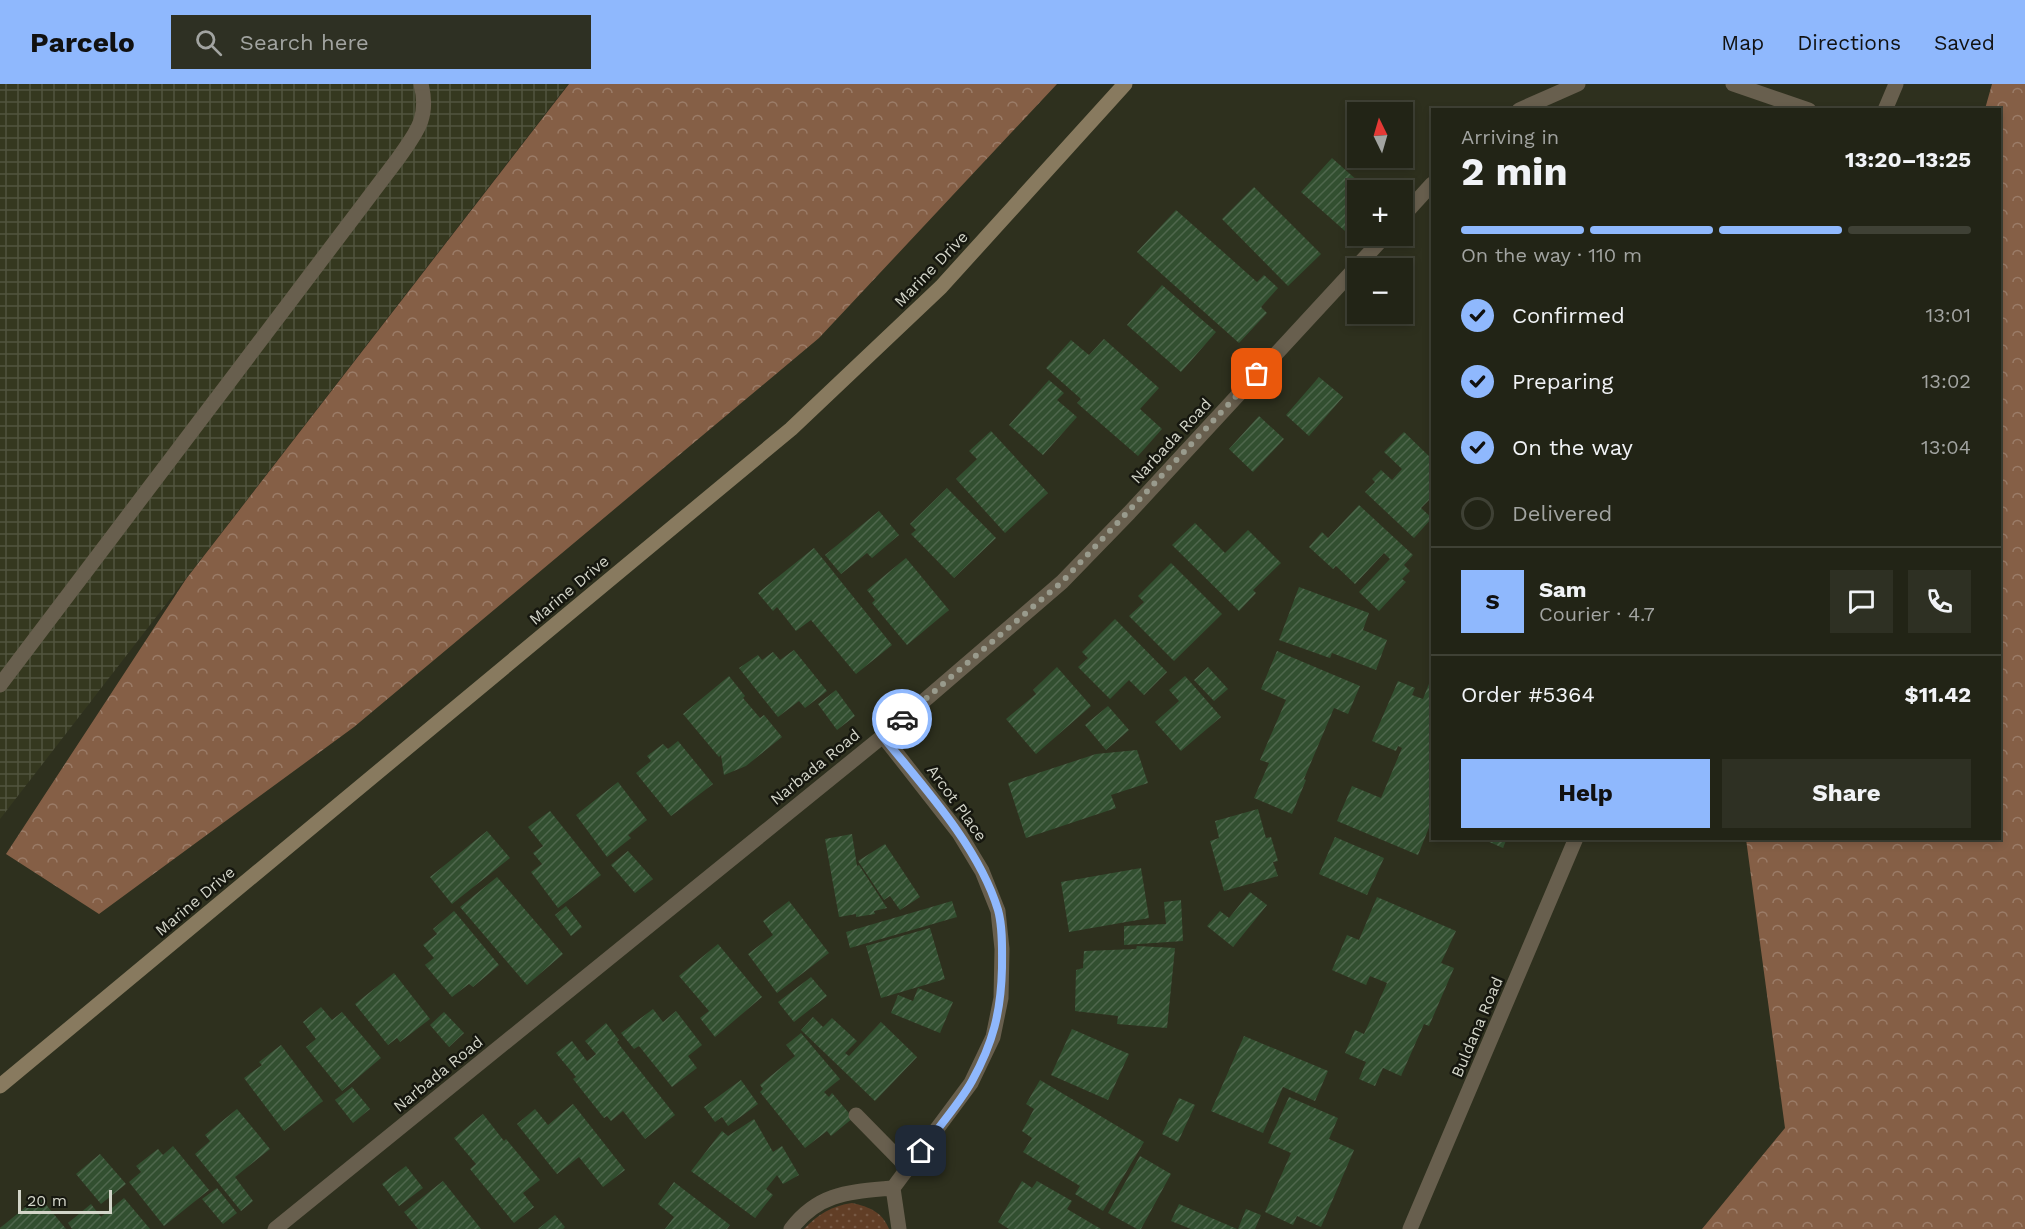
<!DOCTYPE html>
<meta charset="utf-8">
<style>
body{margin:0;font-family:"Work Sans",sans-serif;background:#2e3023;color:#f1f3f6;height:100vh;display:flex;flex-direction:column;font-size:22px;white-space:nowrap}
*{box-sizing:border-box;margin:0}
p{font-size:20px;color:#a2a4a1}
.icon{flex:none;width:33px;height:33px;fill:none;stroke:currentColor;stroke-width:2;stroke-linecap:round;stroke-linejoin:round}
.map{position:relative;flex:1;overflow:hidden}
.panel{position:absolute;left:1431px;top:24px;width:570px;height:732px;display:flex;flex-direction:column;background:#222416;border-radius:0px;box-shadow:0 3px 9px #0003,0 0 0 2px #3f4135}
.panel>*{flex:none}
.needle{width:39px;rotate:355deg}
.buttons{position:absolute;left:1347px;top:18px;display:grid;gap:12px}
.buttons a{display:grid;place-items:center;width:66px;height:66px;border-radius:0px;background:#222416;box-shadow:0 3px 9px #0003,0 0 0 2px #3f4135;font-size:30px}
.scale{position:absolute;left:18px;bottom:15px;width:94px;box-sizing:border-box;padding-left:6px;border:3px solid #d3d5c9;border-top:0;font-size:16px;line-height:21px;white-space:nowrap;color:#d3d5c9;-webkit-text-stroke:4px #16170f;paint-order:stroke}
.pin{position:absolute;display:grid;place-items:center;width:51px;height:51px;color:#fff;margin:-26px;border-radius:12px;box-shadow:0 3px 9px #0006}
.courier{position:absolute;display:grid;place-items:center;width:60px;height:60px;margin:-30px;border:4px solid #8fb8fd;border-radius:50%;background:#fff;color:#222;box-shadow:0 2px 8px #0007}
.summary em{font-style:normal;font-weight:700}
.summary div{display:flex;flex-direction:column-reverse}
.summary{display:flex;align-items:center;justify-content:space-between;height:102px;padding:0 30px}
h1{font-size:39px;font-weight:700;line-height:45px}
.bar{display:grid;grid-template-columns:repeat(4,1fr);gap:9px 6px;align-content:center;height:72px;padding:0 30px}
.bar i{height:8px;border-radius:4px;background:#3f4135}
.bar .on{background:#8fb8fd}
.bar p{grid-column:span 4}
.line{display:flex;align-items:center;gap:15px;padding:0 30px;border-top:2px solid #3f4135}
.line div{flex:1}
.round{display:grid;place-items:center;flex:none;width:63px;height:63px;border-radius:0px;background:#2e3023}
ol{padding:0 30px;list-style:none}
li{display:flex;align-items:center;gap:18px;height:66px}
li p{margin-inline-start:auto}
li .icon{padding:6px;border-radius:50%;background:#8fb8fd;color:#111;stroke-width:4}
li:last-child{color:#a2a4a1}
li i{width:33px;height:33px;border:3px solid #3f4135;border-radius:50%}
.primary-button{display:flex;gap:12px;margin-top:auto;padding:12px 30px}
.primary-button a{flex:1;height:69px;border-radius:0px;background:#8fb8fd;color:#111;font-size:24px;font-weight:700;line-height:69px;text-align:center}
.primary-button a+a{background:#2e3023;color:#f1f3f6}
header{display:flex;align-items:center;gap:36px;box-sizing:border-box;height:84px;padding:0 30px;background:#8fb8fd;color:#111}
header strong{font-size:28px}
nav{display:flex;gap:33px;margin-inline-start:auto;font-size:21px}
.search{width:420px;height:54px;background:#2e3023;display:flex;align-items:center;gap:15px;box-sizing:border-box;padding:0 21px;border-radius:0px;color:#a2a4a1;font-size:22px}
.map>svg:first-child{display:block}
.industrial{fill:url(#industrial-grid)}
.grass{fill:url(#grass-dots)}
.forest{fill:url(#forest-crowns)}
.building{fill:url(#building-hatch)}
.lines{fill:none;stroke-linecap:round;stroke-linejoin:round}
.lane{stroke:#685f4e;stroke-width:15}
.street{stroke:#685f4e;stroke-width:15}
.secondary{stroke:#887a5f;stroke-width:15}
.done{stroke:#999b8d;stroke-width:6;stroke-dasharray:0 10.8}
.route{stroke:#8fb8fd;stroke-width:8}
.labels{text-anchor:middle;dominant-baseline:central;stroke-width:5;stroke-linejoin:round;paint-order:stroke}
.street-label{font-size:16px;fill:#d3d5c9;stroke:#16170f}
</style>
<header>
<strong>Parcelo</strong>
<div class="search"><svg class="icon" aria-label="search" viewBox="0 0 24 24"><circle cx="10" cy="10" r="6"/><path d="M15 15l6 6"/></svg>Search here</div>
<nav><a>Map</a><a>Directions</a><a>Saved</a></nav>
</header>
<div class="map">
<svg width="2025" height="1145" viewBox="0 0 2025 1145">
<defs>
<pattern id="industrial-grid" width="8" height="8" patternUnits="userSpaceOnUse" patternTransform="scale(1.5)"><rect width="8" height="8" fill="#35381f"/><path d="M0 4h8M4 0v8" fill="none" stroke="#51543e"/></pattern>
<pattern id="grass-dots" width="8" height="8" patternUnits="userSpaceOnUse" patternTransform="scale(1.5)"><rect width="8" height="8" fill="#613e26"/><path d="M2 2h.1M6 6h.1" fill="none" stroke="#775944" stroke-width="1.8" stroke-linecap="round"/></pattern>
<pattern id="forest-crowns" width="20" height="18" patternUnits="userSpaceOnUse" patternTransform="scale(1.5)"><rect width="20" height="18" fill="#855f46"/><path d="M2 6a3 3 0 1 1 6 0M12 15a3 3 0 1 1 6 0" fill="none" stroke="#9b7c68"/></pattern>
<pattern id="building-hatch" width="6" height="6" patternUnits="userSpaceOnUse" patternTransform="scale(1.5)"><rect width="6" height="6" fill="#324f30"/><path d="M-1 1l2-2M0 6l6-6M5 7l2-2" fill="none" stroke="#4f674d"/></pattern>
</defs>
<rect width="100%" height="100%" fill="#2e301e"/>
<path class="industrial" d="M0 0H568L0 735Z"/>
<path class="grass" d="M852 1119C870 1123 882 1128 889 1145H804C818 1130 832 1122 852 1119Z"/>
<path class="forest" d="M569 0H1057L819 254 354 643 99 830 6 770 186 495Z
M1992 0H2025V1145H1702L1785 1044 1746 755 2000 754V26L1985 25Z"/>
<path class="building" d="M1332 74 1368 106H1358V132L1345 147 1301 108Z
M1254 103 1321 170 1288 202 1222 135Z
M1176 126 1257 198 1264 191 1278 204 1261 223 1267 229 1239 259 1137 168Z
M1162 201 1216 248 1181 288 1127 241Z
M1104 255 1159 304 1140 325 1162 345 1138 372 1077 319 1081 315 1046 284 1071 256 1089 271Z
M1319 293 1343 313 1309 352 1286 331Z
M1049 296 1064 309 1057 316 1077 333 1043 371 1009 341Z
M1259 332 1284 355 1253 388 1229 365Z
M991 347 1048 409 1005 449 956 395 977 375 969 367Z
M1404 348 1432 375V413L1421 424 1432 434 1414 454 1365 408 1375 398 1372 395 1381 386 1392 396 1402 385 1384 368Z
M947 404 996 454 954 494 911 450 916 446 910 440Z
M1359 421 1413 471 1404 481 1410 487 1402 495 1406 498 1379 527 1359 508 1390 475 1384 469 1355 500 1336 482 1333 485 1309 463 1322 448 1328 454Z
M879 427 899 451 872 474 867 469 841 490 825 471Z
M1195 439 1225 469 1248 446 1281 479 1253 506 1256 509 1239 527 1172 461Z
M814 464 892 561 856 590 811 536 796 547 777 523 773 527 758 509Z
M906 474 949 526 907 561 872 519 875 516 867 506Z
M1171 479 1222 530 1174 577 1129 532 1144 518 1138 512Z
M1299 503 1369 529 1363 546 1387 556 1376 586 1332 569 1330 574 1279 556Z
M1115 535 1167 588 1144 611 1129 596 1110 615 1078 583 1088 574 1082 568Z
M794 566 827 607 805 624 799 617 778 633 739 584 758 571 762 576 773 568 780 576Z
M1277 567 1360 602 1348 630 1334 624 1304 695 1306 696 1292 730 1254 714 1269 679 1260 676 1286 616 1261 605Z
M1057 583 1091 622 1036 670 1006 635 1036 610 1033 606Z
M1208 583 1228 605 1214 617 1194 596Z
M729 592 745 612 743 614 760 634 764 631 782 653 746 682 724 691 721 671 719 673 683 630Z
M1185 592 1221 633 1181 667 1155 638 1179 617 1169 606Z
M1432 592V736L1418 771 1337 737 1352 702 1381 714 1402 664 1398 662 1396 667 1372 657 1398 597 1415 604 1412 611 1423 615Z
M836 606 855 632 837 646 818 620Z
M1108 622 1129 646 1106 666 1085 641Z
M678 657 713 700 671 732 636 689 651 677 647 672 663 660 668 665Z
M1137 666 1148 699 1111 711 1116 724 1026 754 1008 699 1096 670Z
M618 698 647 736 628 751 631 754 607 773 576 731Z
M1258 725 1266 754 1271 753 1278 777 1273 778 1278 792 1224 807 1210 757 1219 754 1215 737Z
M550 727 601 791 558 824 531 788 542 780 533 769 543 762 528 743Z
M487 747 510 774 452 820 430 793Z
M852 750 857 782 859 781 887 824 874 827 875 830 856 833V830L839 833 825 755Z
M1335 753 1384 774 1367 811 1319 790Z
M1480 754H1507L1503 764Z
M885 760 920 813 900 826 890 812 884 816 858 777Z
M628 767 653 795 635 809 611 781Z
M1141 784 1149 834 1069 848 1061 798Z
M497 793 563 870 527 901 460 823Z
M1250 808 1267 821 1233 863 1207 842 1220 827 1229 834Z
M1377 813 1456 847 1441 879 1454 884 1429 942 1424 940 1401 992 1383 984 1375 1002 1359 995 1366 978 1345 969 1355 946 1364 950 1387 899 1370 892 1366 901 1332 886 1347 851 1359 856Z
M1181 816 1183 857 1124 861V842L1166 840 1164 818Z
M789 817 829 869 777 909 748 870 773 851 763 837Z
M952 817 957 833 850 864 846 848Z
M566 822 582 843 571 852 555 831Z
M454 827 499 881 473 903 469 900 452 913 425 881 434 874 423 861 437 850 433 845Z
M930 844 945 895 881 914 866 862Z
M718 860 762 913 715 953 700 934 709 927 679 892Z
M1137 862 1175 864 1167 944 1117 940 1118 932 1075 927 1076 886 1083 884 1084 867 1136 865Z
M394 889 430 935 400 958 397 954 388 961 355 920Z
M811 893 827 912 794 938 778 918Z
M918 904 953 918 940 949 891 929 898 911 913 917Z
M321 923 332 936 342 928 381 974 342 1007 306 963 316 955 303 938Z
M653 925 663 938 676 927 702 961 688 972 697 984 672 1003 639 962 634 965 621 949Z
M444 928 464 949 449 963 430 941Z
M813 933 823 943 832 934 857 957 845 969 849 972 881 938 917 973 875 1017 801 946Z
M606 939 619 956 617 958 675 1031 645 1055 623 1027 611 1037 607 1032 604 1034 573 995 576 993 556 969 572 957 587 977 596 970 585 957Z
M1072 945 1129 970 1108 1016 1051 991Z
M801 949 840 995 824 1008 829 1013 832 1009 853 1034 831 1052 827 1047 805 1064 760 1008 763 1005 760 1001 795 972 786 961Z
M1244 952 1328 987 1315 1017 1283 1003 1263 1049 1211 1027Z
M281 961 323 1017 284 1047 244 994 262 981 259 978Z
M741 996 758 1020 728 1042 722 1033 715 1038 704 1023Z
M1040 996 1144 1058 1103 1127 1075 1110 1080 1102 1023 1068 1032 1054 1022 1047 1034 1025 1026 1020Z
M352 1003 370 1025 353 1039 335 1016Z
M1289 1013 1338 1034 1329 1055 1354 1066 1321 1143 1297 1132 1293 1141 1265 1128 1291 1069 1268 1059Z
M1179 1014 1195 1021 1178 1058 1162 1050Z
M573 1020 625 1086 603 1103 579 1073 557 1090 517 1040 535 1025 548 1041Z
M237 1025 270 1065 235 1093 253 1117 241 1127 195 1070 210 1057 205 1051Z
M483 1030 504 1057 506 1055 540 1096 523 1109 534 1123 514 1139 470 1085 476 1080 454 1054Z
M754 1035 773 1068 782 1062 799 1091 783 1100 777 1091 766 1105 773 1111 755 1134 691 1087 722 1047 728 1052Z
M173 1062 209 1106 164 1142 129 1098 141 1088 136 1082 158 1065 163 1071Z
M100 1070 126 1100 101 1120 76 1090Z
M1140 1072 1171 1090 1141 1145H1137L1108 1129Z
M406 1082 423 1104 399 1122 382 1100Z
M443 1097 481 1145H418L404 1128Z
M1022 1097 1032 1104 1037 1097 1072 1117 1067 1125 1101 1145H1009L998 1138Z
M674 1098 730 1141 727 1145H665L674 1133 658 1120Z
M217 1104 237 1129 223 1140 202 1115Z
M39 1112 66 1145H0V1144Z
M124 1114 150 1145H72L68 1139 91 1120 101 1133Z
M1179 1120 1237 1145H1191L1171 1137Z
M1246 1125 1261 1131 1255 1145H1238Z
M555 1131 565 1143 563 1145H538Z"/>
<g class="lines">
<path class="lane" d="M0 601 397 76C415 50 430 35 421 0
M856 1031 908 1084"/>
<path class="street" d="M1733 0 1809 26
M1519 26 1578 0
M1885 26 1896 0
M1402 133 1432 100
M883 652 959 749 982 787 998 827 1002 865 1001 914 993 953 971 999 893 1104 899 1145
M275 1145 883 652 1062 498 1129 429 1385 152
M791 1145C819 1108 850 1108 893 1104
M1410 1145 1576 754"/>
<path class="secondary" d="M0 1002 791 345 941 203 1125 0"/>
</g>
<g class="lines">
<path class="done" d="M902 635 1062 498 1257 290"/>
<path class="route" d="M902 635 882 652C923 702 979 763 998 826 1003 844 1002 866 1002 884 1001 928 993 959 972 997 960 1019 936 1046 921 1067"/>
</g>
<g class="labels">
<g class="street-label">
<text transform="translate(931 185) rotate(-46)">Marine Drive</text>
<text transform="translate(1171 357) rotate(-47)">Narbada Road</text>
<text transform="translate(569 506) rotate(-40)">Marine Drive</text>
<text transform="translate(815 683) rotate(-39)">Narbada Road</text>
<text transform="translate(957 719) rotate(54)">Arcot Place</text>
<text transform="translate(195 817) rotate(-40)">Marine Drive</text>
<text transform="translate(1477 943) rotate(-67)">Buldana Road</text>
<text transform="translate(438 990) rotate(-39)">Narbada Road</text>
</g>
</g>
</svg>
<div class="buttons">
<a><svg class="needle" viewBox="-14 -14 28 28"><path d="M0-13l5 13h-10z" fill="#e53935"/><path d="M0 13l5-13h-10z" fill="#a2a4a1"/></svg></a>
<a>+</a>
<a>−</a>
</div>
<div class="scale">20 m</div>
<div class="pin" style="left:1257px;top:290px;background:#ea580c"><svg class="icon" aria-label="bag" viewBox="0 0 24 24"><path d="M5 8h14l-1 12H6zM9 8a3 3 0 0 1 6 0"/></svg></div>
<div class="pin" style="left:921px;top:1067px;background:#1f2937"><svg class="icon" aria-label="home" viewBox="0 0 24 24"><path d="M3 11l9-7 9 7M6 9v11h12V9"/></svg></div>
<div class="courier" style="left:902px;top:635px"><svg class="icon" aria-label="car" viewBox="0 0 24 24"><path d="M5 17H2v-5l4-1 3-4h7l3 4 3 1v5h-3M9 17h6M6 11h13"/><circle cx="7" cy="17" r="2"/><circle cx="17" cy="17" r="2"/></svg></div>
<section class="panel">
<div class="summary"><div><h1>2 min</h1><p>Arriving in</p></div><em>13:20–13:25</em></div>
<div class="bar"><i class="on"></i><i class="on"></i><i class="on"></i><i></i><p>On the way · 110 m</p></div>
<ol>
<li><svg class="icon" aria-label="check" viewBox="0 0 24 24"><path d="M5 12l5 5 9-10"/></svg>Confirmed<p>13:01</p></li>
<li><svg class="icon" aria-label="check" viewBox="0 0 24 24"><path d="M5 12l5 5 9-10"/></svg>Preparing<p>13:02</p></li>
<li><svg class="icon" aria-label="check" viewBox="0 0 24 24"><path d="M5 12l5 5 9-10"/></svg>On the way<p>13:04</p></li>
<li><i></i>Delivered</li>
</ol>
<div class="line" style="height:108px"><b class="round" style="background:#8fb8fd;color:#111">S</b><div><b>Sam</b><p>Courier · 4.7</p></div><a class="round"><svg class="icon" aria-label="chat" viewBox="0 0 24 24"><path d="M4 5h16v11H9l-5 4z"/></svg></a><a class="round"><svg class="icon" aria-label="phone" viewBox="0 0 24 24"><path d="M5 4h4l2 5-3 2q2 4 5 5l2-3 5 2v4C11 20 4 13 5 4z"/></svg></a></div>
<div class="line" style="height:78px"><div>Order #5364</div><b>$11.42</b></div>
<div class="primary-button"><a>Help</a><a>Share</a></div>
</section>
</div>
